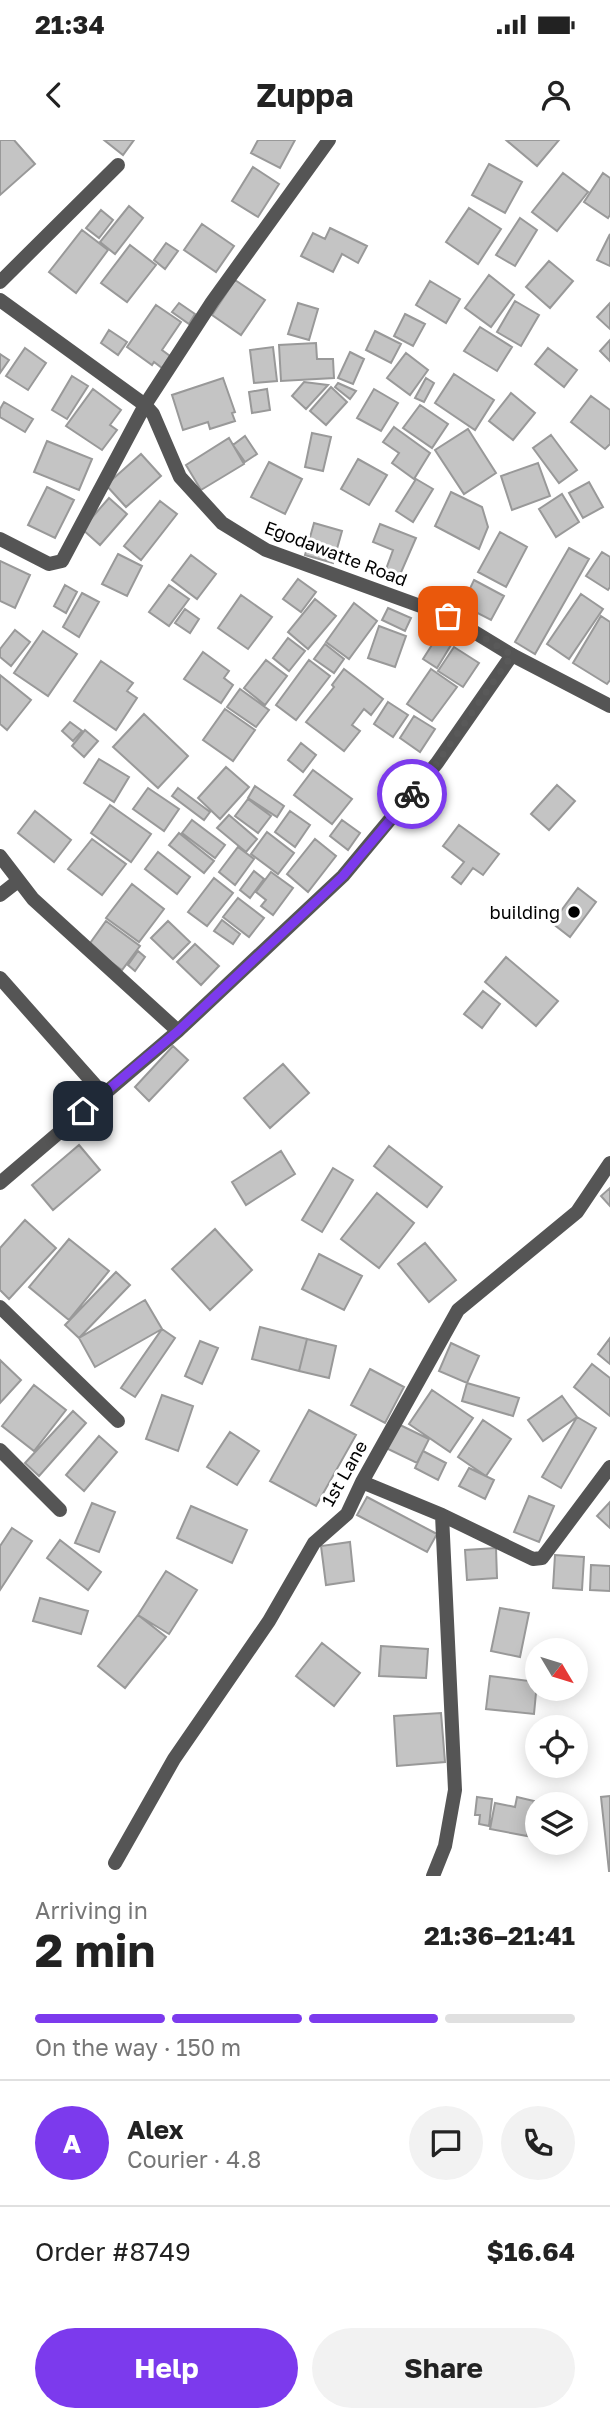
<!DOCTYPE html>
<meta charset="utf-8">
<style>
body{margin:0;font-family:"Golos Text",sans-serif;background:#f2f2f2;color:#222;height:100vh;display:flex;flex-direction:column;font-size:26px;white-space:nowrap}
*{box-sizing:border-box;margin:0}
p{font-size:23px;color:#767676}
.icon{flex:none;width:38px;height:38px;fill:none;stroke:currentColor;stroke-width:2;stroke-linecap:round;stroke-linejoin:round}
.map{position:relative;height:1736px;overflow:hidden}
.sheet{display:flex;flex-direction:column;background:#fff;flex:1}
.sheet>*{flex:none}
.needle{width:46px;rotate:128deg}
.controls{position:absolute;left:525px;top:1498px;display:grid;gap:14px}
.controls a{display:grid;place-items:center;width:63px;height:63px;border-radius:50%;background:#fff;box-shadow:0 4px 18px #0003;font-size:35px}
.pin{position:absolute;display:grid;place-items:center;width:60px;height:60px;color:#fff;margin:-30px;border-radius:14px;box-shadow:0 4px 10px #0006}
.courier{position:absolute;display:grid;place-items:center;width:70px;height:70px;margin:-35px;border:5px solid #7c3aed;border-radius:50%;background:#fff;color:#222;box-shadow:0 2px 9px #0007}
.summary em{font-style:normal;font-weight:700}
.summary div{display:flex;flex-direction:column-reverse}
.summary{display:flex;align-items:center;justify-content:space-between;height:119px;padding:0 35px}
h1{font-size:46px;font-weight:700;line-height:52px}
.bar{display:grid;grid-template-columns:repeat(4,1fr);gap:10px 7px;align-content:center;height:84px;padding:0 35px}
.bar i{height:9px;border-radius:5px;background:#e0e0e0}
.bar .current{background:#7c3aed}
.bar p{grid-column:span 4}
.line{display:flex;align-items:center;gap:18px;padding:0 35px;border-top:2px solid #e0e0e0}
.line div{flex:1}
.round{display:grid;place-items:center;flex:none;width:74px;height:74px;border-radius:37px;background:#f2f2f2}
.action{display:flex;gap:14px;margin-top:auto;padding:14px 35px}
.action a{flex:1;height:80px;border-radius:42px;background:#7c3aed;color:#fff;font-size:28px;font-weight:700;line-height:80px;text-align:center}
.action a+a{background:#f2f2f2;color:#222}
.status{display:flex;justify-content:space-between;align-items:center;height:49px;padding:0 35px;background:#fff;direction:ltr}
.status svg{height:19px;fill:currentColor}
header{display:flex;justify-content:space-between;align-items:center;height:91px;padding:0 35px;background:#fff;font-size:32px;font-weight:700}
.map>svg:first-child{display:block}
.building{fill:#c4c4c4;stroke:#999;stroke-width:2}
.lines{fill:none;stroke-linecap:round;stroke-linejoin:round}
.minor{stroke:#555;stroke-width:14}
.tertiary{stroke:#555;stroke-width:14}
.done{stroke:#595959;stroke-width:7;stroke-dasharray:0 12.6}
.route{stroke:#7c3aed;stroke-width:9}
.poi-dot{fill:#000;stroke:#fff;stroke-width:2.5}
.labels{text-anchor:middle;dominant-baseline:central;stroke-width:6;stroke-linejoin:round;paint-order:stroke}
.street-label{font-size:18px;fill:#000;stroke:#fff}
.poi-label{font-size:18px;fill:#000;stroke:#fff;text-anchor:end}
</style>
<div class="status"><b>21:34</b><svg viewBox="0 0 49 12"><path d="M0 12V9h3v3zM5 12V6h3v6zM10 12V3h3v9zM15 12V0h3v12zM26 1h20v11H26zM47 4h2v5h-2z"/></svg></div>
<header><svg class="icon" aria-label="back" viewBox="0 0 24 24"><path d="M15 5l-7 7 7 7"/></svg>Zuppa<svg class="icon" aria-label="person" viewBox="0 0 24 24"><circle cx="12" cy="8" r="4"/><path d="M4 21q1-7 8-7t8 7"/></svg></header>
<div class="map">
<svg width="610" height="1736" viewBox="0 0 610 1736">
<rect width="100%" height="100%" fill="#fff"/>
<path class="building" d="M0 0H14L35 24 0 55Z
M104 0H134L123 15Z
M258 0H295L280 28 251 13Z
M506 0H559L537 26Z
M489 24 522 42 505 73 472 55Z
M253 27 279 44 258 77 232 61Z
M563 33 588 52 557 91 532 72Z
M603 33 610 38V75L608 78 584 62Z
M129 66 143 78 115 114 100 102Z
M469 68 501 89 478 124 446 102Z
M101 70 113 80 99 98 86 88Z
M520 78 537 90 515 126 496 115Z
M202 84 234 106 216 132 184 110Z
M330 88 367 106 358 123 342 114 333 132 301 116 313 93 325 99Z
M82 90 108 110 76 153 49 132Z
M610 94V126L597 120Z
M166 103 178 111 165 129 154 120Z
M130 105 156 125 127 162 101 143Z
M549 121 573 141 550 168 526 147Z
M489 135 514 155 491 187 465 168Z
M235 140 265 160 241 195 212 175Z
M430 141 460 159 446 183 416 165Z
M515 161 539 175 521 206 497 192Z
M179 163 195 174 189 184 172 172Z
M298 163 318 169 309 200 288 194Z
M610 163V189L597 177Z
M156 165 181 182 162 210 170 216 162 228 154 222 152 225 127 207Z
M405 174 425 184 413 206 394 196Z
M480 187 512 207 497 231 464 211Z
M109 190 127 202 118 215 101 203Z
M375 191 401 204 391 223 366 210Z
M610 200V221L600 211Z
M316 203 317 219H333L334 238 281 241 279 205Z
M273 207 277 241 254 243 250 210Z
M25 208 46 223 28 250 6 236Z
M548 208 577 230 564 247 535 224Z
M350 212 364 219 353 244 338 238Z
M406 213 428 230 410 255 387 238Z
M0 214 9 220 0 233Z
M454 234 494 260 475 290 435 263Z
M72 236 88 246 67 279 52 270Z
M223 238 235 272 232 273 235 281 210 289 208 282 183 290 172 255Z
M426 238 434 243 424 262 415 258Z
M304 242 328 245 306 269 292 256Z
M338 243 356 251 350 259 335 247Z
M331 247 347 262 326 285 310 271Z
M93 249 121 270 110 285 117 290 102 310 66 286Z
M267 249 270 270 252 273 249 252Z
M374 249 398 263 381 291 357 278Z
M511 253 535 273 513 300 489 281Z
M591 256 610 270V304L605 309 571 282Z
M4 262 33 279 25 292 0 277V269Z
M420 265 448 284 432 308 403 288Z
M394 287 430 313 414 339 392 323 399 313 383 302Z
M468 289 496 333 464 354 435 310Z
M312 293 331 297 323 331 305 327Z
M551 295 577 330 559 343 533 308Z
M245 296 257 314 245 322 233 305Z
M229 298 244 324 201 350 186 325Z
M47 301 92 319 79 350 34 332Z
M141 314 161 336 126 367 106 345Z
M358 319 387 335 369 365 341 349Z
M269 322 302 339 285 374 251 357Z
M538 323 550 356 512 370 501 336Z
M416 339 433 349 413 382 396 371Z
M589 342 603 367 583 378 569 353Z
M47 347 74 360 55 398 28 385Z
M451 352 482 367 488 387 479 409 435 386Z
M562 354 579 382 556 397 539 369Z
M109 358 127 374 100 405 82 389Z
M160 361 177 374 141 420 124 406Z
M314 383 342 391 333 423 305 415Z
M380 384 416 398 399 437 385 432 393 410 373 402Z
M500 392 527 407 506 447 478 432Z
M569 408 589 419 535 514 515 502Z
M602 412 610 417V447L608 450 586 436Z
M118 414 142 426 127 456 102 444Z
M191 415 216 434 197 459 172 440Z
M0 421 30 435 15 468 0 461Z
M298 439 316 452 301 472 283 459Z
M474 440 504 456 491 480 462 465Z
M65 445 77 452 66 473 54 466Z
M169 445 189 459 169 486 149 472Z
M82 453 99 462 79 497 63 487Z
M581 454 603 469 569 519 547 504Z
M241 455 272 477 248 509 218 488Z
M315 459 336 476 308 509 288 492Z
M354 463 377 481 349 519 326 502Z
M388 468 411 478 405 491 382 480Z
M185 469 199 479 190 493 175 483Z
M601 476 610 482V540L607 544 573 523Z
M379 486 406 496 395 527 368 518Z
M15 490 30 502 11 526 0 517V509Z
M43 491 77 514 48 556 14 533Z
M437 497 451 505 437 528 423 519Z
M288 498 305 511 289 531 273 518Z
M325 504 344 519 334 533 314 519Z
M454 507 479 523 463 547 438 531Z
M203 512 229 531 224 538 233 545 221 563 184 539Z
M266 520 287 536 265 565 244 548Z
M309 520 330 536 296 580 276 565Z
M101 521 133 543 127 551 137 558 116 590 74 561Z
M344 529 383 559 371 575 364 569 352 585 360 591 344 611 306 582 334 547 332 545Z
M431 529 457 547 432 581 407 564Z
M0 535 31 560 7 590 0 584Z
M240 549 269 570 256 587 227 567Z
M388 562 408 575 393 597 374 584Z
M225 569 255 590 233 621 203 600Z
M144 574 188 616 158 648 113 607Z
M414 576 435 589 420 612 400 598Z
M70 582 82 591 73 601 62 591Z
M85 590 98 601 84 617 72 606Z
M301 603 316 615 303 632 288 620Z
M99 619 129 637 114 662 84 643Z
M226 627 249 647 220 679 198 658Z
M313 630 352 659 332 684 294 655Z
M557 645 575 661 549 690 531 674Z
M255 646 284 666 277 677 248 658Z
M148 648 179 669 164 691 133 669Z
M178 648 210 672 204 680 172 656Z
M248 659 271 676 258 693 235 676Z
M110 665 151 694 131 722 91 693Z
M35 671 71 700 54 722 18 693Z
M290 671 310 685 295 707 275 692Z
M229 675 257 699 246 712 217 688Z
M192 680 225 705 215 718 182 693Z
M342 680 360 693 348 710 330 696Z
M459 685 499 714 483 735 473 728 461 744 452 737 464 722 443 706Z
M267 692 294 713 278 734 251 714Z
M179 693 214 721 204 733 169 705Z
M92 699 126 724 102 755 68 729Z
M315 699 336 716 308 752 287 734Z
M238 707 254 719 235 745 219 732Z
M158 712 190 737 177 754 145 729Z
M254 731 264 739 250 758 240 750Z
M271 732 293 748 273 775 261 766 266 760 256 752Z
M214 738 233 753 207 786 188 772Z
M132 744 164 769 139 802 106 778Z
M578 748 596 762 570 797 552 783Z
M238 758 264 778 249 797 223 777Z
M222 780 240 794 233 804 214 791Z
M106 781 140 806 122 830 88 806Z
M168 781 190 802 173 819 151 798Z
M195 804 219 826 201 845 177 822Z
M138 811 145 817 135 831 128 825Z
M506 817 558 861 536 886 485 842Z
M483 851 500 864 482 888 464 874Z
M173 906 188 920 149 961 135 947Z
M283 924 309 953 270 988 244 958Z
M79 1005 100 1030 53 1070 32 1045Z
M389 1006 442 1047 427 1067 374 1026Z
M281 1011 295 1034 246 1065 232 1042Z
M333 1028 353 1040 322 1092 302 1080Z
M610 1048V1066L601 1056Z
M377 1053 414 1083 379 1128 341 1099Z
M25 1080 56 1108 9 1159 0 1150V1108Z
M215 1089 252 1130 210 1170 172 1129Z
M69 1099 109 1131 69 1180 29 1147Z
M425 1103 456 1140 429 1162 398 1124Z
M319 1114 362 1136 344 1170 302 1149Z
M116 1132 130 1145 79 1198 65 1185Z
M145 1160 162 1189 95 1227 79 1198Z
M260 1187 307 1199 299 1231 252 1219Z
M162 1189 175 1198 135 1257 121 1248Z
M610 1198V1224L598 1214Z
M307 1199 336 1206 329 1238 299 1231Z
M200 1201 218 1208 202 1244 185 1236Z
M451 1203 479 1216 467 1243 439 1231Z
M0 1220 21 1240 0 1263Z
M592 1224 610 1238V1276L574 1247Z
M370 1229 404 1247 385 1283 351 1265Z
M467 1243 519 1258 513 1276 462 1261Z
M34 1245 66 1270 34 1311 2 1286Z
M432 1250 473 1278 450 1312 409 1284Z
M162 1255 193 1266 178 1311 146 1299Z
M562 1256 577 1277 543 1301 528 1280Z
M309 1270 356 1295 316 1366 270 1341Z
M73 1271 86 1283 39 1336 25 1323Z
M577 1277 596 1288 561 1348 542 1337Z
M483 1280 511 1299 486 1336 458 1317Z
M398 1284 429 1299 417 1323 386 1308Z
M230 1292 259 1311 237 1345 207 1327Z
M99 1296 117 1312 84 1351 66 1335Z
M423 1311 446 1323 438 1340 415 1328Z
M469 1328 494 1340 485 1359 459 1346Z
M529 1356 554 1366 539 1402 514 1392Z
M367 1357 437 1394 427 1412 357 1375Z
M610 1362V1388L597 1376Z
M92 1363 115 1372 99 1412 75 1403Z
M191 1366 247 1390 232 1423 177 1398Z
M12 1388 32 1401 0 1450V1406Z
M60 1400 101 1432 88 1450 47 1418Z
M350 1402 354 1441 326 1445 321 1406Z
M496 1408 497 1438 467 1440 465 1410Z
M555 1415 584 1417 582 1450 553 1448Z
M591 1425 610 1426V1451L590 1450Z
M166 1431 197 1450 169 1494 138 1475Z
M40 1458 88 1471 81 1494 33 1481Z
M500 1468 529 1473 520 1517 491 1511Z
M138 1475 166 1497 125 1548 98 1526Z
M322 1503 360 1533 334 1566 296 1536Z
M381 1506 428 1509 426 1538 379 1536Z
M490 1536 537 1542 534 1574 486 1569Z
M441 1573 445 1622 397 1626 394 1576Z
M610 1656V1731H609L601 1657Z
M477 1657 492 1659 489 1686 479 1684 480 1675H475Z
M517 1657 534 1661 527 1696 490 1689 495 1663 515 1667Z"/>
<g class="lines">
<path class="minor" d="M0 142 118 25
M0 399 49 424 62 421 145 265 212 162 329 0
M0 716 33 759 178 891
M0 755 18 741
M0 838 103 954
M0 1043 178 891 343 736 437 623 512 515
M0 1167 118 1281
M0 1310 60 1370
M362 1342 442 1375 533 1419 542 1418 610 1327
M115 1723 174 1619 269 1481 314 1403 347 1374 362 1342 458 1170 577 1072 610 1023
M433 1736 445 1706 455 1650 442 1375"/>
<path class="tertiary" d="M0 160 145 265 153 274 180 337 222 383 266 410 448 476 512 515 610 566"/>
</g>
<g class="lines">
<path class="done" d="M412 654 437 623 512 515 448 476"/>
<path class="route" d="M83 971 178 891 343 736 412 654"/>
</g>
<circle class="poi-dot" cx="574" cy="772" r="7"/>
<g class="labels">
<g class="street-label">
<text transform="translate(336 413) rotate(21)">Egodawatte Road</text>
<text transform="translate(344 1333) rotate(-60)">1st Lane</text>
</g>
<g class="poi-label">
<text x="560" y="772">building</text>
</g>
</g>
</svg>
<div class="controls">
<a><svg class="needle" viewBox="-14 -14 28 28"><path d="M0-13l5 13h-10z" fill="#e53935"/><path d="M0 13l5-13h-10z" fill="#767676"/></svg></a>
<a><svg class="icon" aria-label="locate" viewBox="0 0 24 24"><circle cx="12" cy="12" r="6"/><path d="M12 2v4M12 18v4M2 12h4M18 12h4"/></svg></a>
<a><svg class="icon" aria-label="layers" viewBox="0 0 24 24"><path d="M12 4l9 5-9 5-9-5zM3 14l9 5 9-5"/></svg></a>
</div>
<div class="pin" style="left:448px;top:476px;background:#ea580c"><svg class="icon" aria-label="bag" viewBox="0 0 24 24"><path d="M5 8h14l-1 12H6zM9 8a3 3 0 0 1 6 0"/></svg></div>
<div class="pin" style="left:83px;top:971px;background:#1f2937"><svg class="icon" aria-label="home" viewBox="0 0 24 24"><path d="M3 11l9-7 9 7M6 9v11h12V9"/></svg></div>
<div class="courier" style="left:412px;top:654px"><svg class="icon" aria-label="bike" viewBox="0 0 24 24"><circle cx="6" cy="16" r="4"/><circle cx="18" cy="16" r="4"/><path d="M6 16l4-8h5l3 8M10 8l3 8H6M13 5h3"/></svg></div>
</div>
<section class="sheet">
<div class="summary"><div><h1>2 min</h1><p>Arriving in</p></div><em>21:36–21:41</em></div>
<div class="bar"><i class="current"></i><i class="current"></i><i class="current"></i><i></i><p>On the way · 150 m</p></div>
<div class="line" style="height:126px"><b class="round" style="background:#7c3aed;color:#fff">A</b><div><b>Alex</b><p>Courier · 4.8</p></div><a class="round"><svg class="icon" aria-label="chat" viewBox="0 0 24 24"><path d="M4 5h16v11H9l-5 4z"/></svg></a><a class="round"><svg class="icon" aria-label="phone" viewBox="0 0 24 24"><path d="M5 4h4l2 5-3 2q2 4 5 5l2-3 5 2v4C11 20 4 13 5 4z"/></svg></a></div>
<div class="line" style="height:91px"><div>Order #8749</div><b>$16.64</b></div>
<div class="action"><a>Help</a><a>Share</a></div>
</section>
